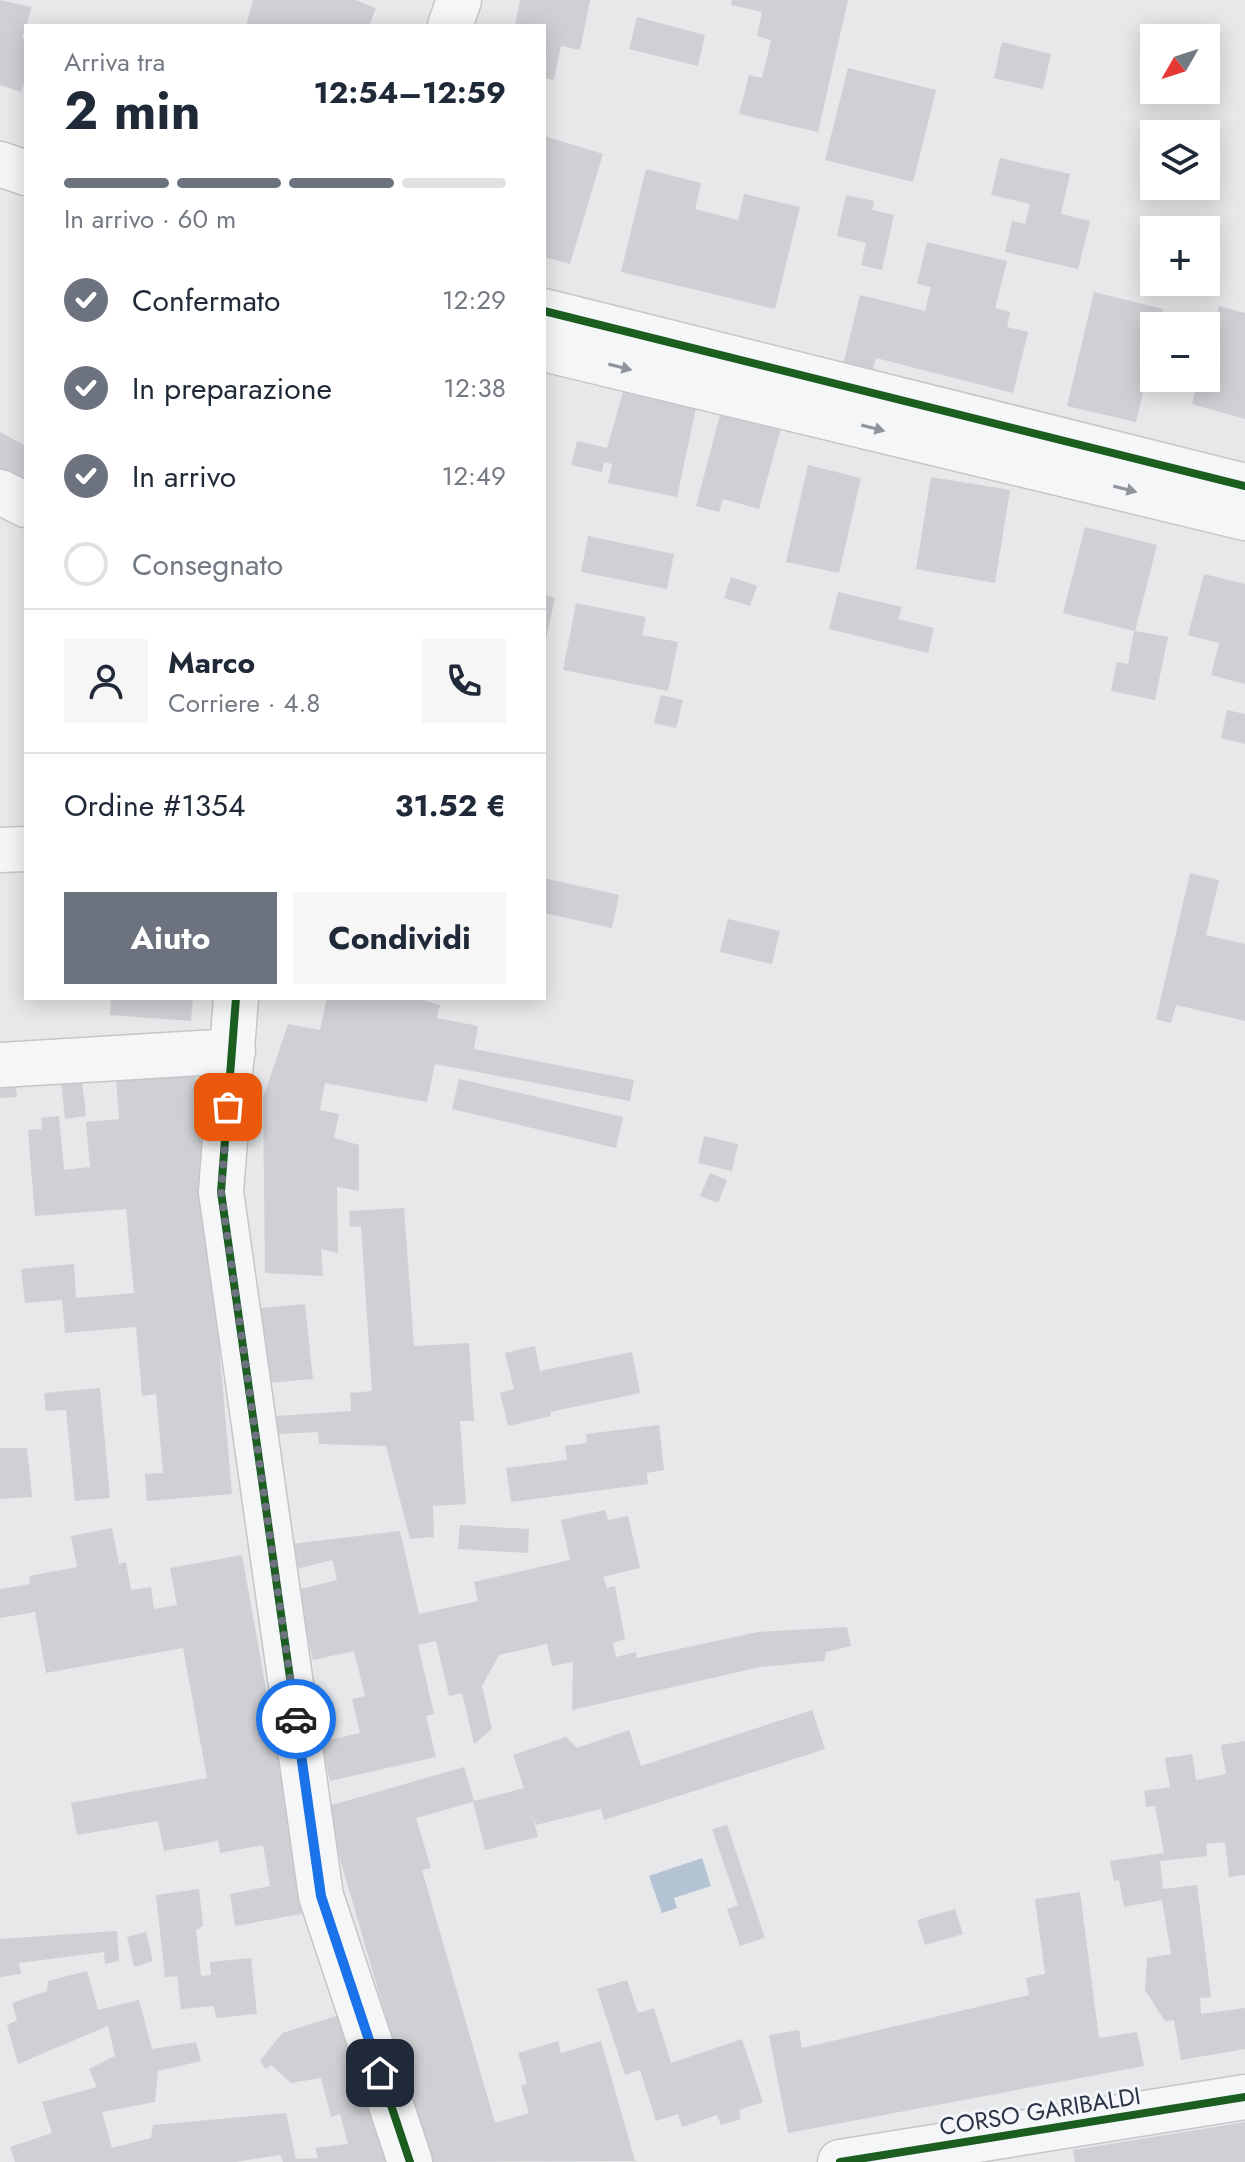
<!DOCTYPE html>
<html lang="it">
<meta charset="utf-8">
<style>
body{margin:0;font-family:Jost,sans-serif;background:#f6f6f7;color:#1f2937;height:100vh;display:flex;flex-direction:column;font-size:30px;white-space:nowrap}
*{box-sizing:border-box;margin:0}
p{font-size:26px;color:#747a83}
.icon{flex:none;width:44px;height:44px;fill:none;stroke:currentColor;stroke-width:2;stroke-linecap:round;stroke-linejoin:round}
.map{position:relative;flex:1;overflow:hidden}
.side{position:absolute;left:24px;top:24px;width:522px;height:976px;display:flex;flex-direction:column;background:#fff;border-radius:0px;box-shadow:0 4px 20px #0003}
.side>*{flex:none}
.needle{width:52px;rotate:231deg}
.buttons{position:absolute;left:1140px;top:24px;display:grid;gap:16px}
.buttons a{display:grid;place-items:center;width:80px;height:80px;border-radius:0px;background:#fff;box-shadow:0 4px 20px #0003;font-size:40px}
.pin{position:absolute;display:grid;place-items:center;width:68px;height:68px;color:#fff;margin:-34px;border-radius:16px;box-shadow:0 4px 12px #0006}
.courier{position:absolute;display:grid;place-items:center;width:80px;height:80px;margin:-40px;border:6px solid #1a73e8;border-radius:50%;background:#fff;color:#222;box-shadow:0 2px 10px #0007}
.head em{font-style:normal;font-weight:700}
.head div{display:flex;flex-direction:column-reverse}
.head{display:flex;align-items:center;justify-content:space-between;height:136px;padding:0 40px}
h1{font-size:52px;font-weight:700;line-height:60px}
.bar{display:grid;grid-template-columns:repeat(4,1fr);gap:12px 8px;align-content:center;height:96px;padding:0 40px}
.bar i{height:10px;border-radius:6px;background:#e0e1e3}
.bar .current{background:#6c737f}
.bar p{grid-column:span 4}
.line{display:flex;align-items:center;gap:20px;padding:0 40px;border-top:2px solid #e0e1e3}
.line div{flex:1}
.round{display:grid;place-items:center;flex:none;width:84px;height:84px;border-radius:0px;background:#f6f6f7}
ol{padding:0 40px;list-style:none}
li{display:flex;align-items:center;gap:24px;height:88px}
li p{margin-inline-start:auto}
li .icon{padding:8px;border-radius:50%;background:#6c737f;color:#fff;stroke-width:4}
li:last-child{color:#747a83}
li i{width:44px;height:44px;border:4px solid #e0e1e3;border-radius:50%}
.primary-button{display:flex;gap:16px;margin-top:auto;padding:16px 40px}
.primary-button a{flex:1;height:92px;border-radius:0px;background:#6c737f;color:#fff;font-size:32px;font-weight:700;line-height:92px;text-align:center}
.primary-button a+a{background:#f6f6f7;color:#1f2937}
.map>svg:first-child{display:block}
.water{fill:#b4c4d5}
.building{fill:#ced0d3}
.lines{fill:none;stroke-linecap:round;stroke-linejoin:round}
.minor-casing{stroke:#c4c6c8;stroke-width:47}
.minor{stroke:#f5f6f7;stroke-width:44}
.cycleway-casing{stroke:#f4f6f9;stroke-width:13}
.cycleway{stroke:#1b5e20;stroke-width:8}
.oneway{fill:#90959e}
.done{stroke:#6c737f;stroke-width:8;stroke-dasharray:0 14.4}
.route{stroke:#1a73e8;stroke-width:10}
.labels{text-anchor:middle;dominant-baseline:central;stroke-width:6;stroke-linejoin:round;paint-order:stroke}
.street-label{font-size:24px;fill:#2b3445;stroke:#f4f6f9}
</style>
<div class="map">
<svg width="1245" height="2162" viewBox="0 0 1245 2162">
<rect width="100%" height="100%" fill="#e6e8ea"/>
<path class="water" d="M702 1858 711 1886 674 1898 677 1908 662 1913 649 1876Z"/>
<path class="building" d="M0 0 32 7 22 38 26 40V76L21 92 0 85Z
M253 0H355L376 8 369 26H246Z
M520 0H590L580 50 561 46 554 80 544 78V26H515Z
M732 0H848L818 132 739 114 749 75 762 78 771 40 757 36 762 12 731 5Z
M637 17 705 35 698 66 629 49Z
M1002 42 1051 54 1043 89 994 78Z
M848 68 936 90 913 182 825 160Z
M544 136 603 154 570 264 544 257Z
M1000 158 1070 174 1061 214 1090 221 1078 269 1005 252 1012 221 1025 224 1030 204 991 195Z
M646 169 701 183 695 209 738 220 744 194 800 207 775 309 621 272Z
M846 195 874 201 872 210 894 215 882 270 861 265 866 243 837 236Z
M927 242 1007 261 995 308 1010 312 1007 327 1028 332 1013 393 876 358 872 372 843 365 860 295 925 311 931 287 917 284Z
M1094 292 1163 309 1159 326H1154V347L1136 422 1067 406Z
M1219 306 1245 313V419L1192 404 1199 378H1206V353Z
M623 392 696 408 677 497 608 483 612 464 604 462 602 472 571 465 577 441 607 448Z
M721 411 781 428 759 509 723 499 719 512 696 506Z
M0 432 26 446V491L0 477Z
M808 465 861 478 839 573 786 562Z
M931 477 1010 490 995 583 916 569Z
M1085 527 1157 545 1135 631 1168 637 1155 700 1111 691 1117 662 1128 664 1134 631 1063 613Z
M588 536 674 554 667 589 581 572Z
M1204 574 1245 584V684L1211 675 1219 643 1188 635Z
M731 577 757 586 750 606 724 598Z
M838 592 902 607 898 619 934 628 928 653 829 629Z
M544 595 555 598 545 643H544Z
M576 603 646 617 642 635 678 642 668 691 563 670Z
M661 695 683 700 676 728 654 723Z
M1227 710 1245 714V744L1221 738Z
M1190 873 1219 880 1206 935 1245 944V1021L1176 1005 1171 1023 1156 1019Z
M544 878 619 895 612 928 544 913Z
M728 919 780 931 772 964 720 952Z
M111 998H193L191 1021 110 1015Z
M327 998H417L440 1005 437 1018 478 1026 474 1049 634 1080 630 1101 435 1064 427 1102 325 1083 320 1110 339 1114 334 1138 359 1145V1191L337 1187 338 1253 321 1249 323 1276 265 1273 263 1098 288 1024 320 1030Z
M195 1071 232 1494 147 1501 145 1474 163 1473 156 1394 142 1396 136 1327 65 1333 62 1300 25 1303 21 1269 74 1264 76 1298 134 1293 126 1209 35 1216 28 1130 42 1129 41 1118 59 1116 64 1170 90 1167 86 1122 119 1119 116 1078Z
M82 1079 86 1116 65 1119 61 1081Z
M459 1079 623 1117 616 1148 452 1109Z
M15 1080 17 1097 0 1098V1081Z
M704 1136 738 1144 732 1171 698 1163Z
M710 1173 727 1180 718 1203 700 1196Z
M404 1208 414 1346 469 1343 474 1421H460L466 1504 433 1506 434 1537 410 1539 386 1446 319 1444 318 1432 278 1434 277 1416 351 1411 350 1393 372 1391 361 1226 350 1227 349 1211Z
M305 1304 313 1379 269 1383 261 1308Z
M535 1346 540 1371 632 1352 640 1393 550 1412 551 1416 508 1426 500 1393 514 1389 505 1353Z
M100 1388 110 1498 75 1501 66 1410 46 1411 44 1393Z
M659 1425 664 1470 647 1473 648 1484 511 1502 506 1468 567 1460 565 1446 587 1443 586 1434Z
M0 1448H27L32 1497 0 1499Z
M605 1510 608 1520 628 1516 640 1568 603 1577 607 1588 615 1586 625 1639 613 1643 616 1657 636 1652 637 1658 758 1632 847 1627 851 1646 826 1652 824 1661 760 1667 572 1710 573 1662 552 1666 547 1644 499 1655 482 1686 492 1729 474 1744 462 1693 449 1696 436 1641 418 1645 434 1714 426 1716 436 1757 330 1781 321 1742 360 1733 352 1699 365 1696 354 1651 313 1660 297 1590 337 1580 332 1560 297 1569 291 1544 400 1531 419 1614 478 1601 474 1582 570 1560 561 1520Z
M460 1525 529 1529 528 1553 458 1549Z
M112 1528 119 1564 126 1562 131 1590 151 1587 154 1609 177 1605 170 1568 242 1555 306 1913 235 1926 230 1894 270 1886 263 1845 220 1853 218 1841 164 1851 158 1821 77 1835 71 1803 207 1778 183 1648 46 1673 35 1612 0 1618V1589L30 1584 29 1576 77 1567 71 1536Z
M812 1710 825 1749 604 1820 601 1809 536 1825 531 1810 538 1837 485 1850 473 1802 416 1818 431 1868 422 1870 495 2123 529 2113 521 2086 527 2084 518 2053 558 2041 561 2053 601 2041 635 2161 428 2162 325 1807 464 1767 474 1801 524 1788 513 1755 566 1737 577 1748 629 1730 641 1766Z
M1245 1741V1875L1229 1877 1225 1842 1206 1844 1207 1856 1160 1861 1163 1889 1197 1885 1211 1997 1200 1998 1201 2014 1245 2008V2049L1181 2060 1174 2020 1165 2021 1145 1990 1147 1958 1171 1954 1162 1900 1124 1907 1119 1880 1114 1881 1110 1861 1164 1853 1155 1806 1146 1807 1144 1791 1170 1787 1165 1758 1192 1754 1196 1780 1226 1774 1221 1745Z
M727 1825 765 1938 740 1946 727 1909 738 1905 712 1829Z
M199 1889 203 1926 196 1930 201 1976 211 1975 210 1962 251 1958 257 2014 216 2018 214 2006 181 2009 177 1976 165 1977 156 1895Z
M1080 1892 1099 2038 1137 2032 1144 2066 788 2133 769 2035 799 2030 802 2048 1029 1995 1026 1978 1045 1974 1035 1899Z
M955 1909 963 1934 925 1945 917 1920Z
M117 1931 119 1961 105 1964 104 1952 19 1963 21 1974 0 1977V1939Z
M146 1932 153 1961 134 1967 127 1937Z
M87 1971 98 2010 139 2000 152 2049 196 2042 201 2061 158 2071 155 2102 102 2112 112 2148 151 2138 153 2125 286 2113 296 2159 318 2158 315 2148 348 2144 340 2114 331 2117 321 2078 291 2083 271 2065 266 2069 260 2061 282 2033 346 2013 397 2162H283L280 2155 234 2162H15L10 2147 52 2133 42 2102 97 2087 89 2069 115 2056 108 2026 18 2064 7 2025 17 2020 12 2003 47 1991 48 1981Z
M627 1980 638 2013 654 2008 671 2063 742 2039 763 2102 739 2110 741 2119 721 2125 717 2115 682 2127 678 2114 656 2121 640 2070 625 2075 597 1989Z
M1245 2122V2162H1075L1073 2150Z"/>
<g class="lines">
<g class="minor-casing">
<path id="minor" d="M450 26 459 0
M0 164 26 173
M544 311 1245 486
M544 349 1245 518
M0 492 26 505
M0 850 26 849
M236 998 221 1192 321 1896 410 2162
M0 1065 233 1051
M840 2162 1245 2097"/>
</g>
<use href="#minor" class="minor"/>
<g class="cycleway-casing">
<path id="cycleway" d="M544 311 1245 486
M236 998 221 1192 321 1896 410 2162
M840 2162 1245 2097"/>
</g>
<use href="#cycleway" class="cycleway"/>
</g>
<defs><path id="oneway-solid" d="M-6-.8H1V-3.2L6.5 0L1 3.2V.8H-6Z" transform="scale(2)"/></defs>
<g class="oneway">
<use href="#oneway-solid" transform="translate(620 367) rotate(14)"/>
<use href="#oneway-solid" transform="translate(873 428) rotate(14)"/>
<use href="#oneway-solid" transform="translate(1125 489) rotate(14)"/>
</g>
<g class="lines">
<path class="done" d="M228 1107 221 1192 296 1719"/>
<path class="route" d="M296 1719 321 1896 380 2073"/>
</g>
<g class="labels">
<g class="street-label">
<text transform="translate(1040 2111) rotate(-9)">CORSO GARIBALDI</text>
</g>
</g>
</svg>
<div class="buttons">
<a><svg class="needle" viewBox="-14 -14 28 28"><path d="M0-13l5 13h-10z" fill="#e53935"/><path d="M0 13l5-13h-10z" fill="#747a83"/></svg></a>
<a><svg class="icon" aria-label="layers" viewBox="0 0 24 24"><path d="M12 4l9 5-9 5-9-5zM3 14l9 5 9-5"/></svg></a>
<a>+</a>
<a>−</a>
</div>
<div class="pin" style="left:228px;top:1107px;background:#ea580c"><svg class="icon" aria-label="bag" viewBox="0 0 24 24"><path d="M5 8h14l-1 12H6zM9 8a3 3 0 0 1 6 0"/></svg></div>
<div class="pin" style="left:380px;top:2073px;background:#1f2937"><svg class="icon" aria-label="home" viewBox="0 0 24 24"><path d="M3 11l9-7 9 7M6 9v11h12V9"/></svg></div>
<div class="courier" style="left:296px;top:1719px"><svg class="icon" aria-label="car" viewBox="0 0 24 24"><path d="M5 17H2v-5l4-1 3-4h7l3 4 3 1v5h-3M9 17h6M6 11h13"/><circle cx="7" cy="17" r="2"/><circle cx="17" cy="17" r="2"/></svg></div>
<section class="side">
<div class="head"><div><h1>2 min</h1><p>Arriva tra</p></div><em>12:54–12:59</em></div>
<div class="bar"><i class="current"></i><i class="current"></i><i class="current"></i><i></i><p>In arrivo · 60 m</p></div>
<ol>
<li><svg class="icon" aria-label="check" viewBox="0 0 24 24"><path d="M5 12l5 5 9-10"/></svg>Confermato<p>12:29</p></li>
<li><svg class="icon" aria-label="check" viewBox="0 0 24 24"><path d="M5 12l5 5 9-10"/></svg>In preparazione<p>12:38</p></li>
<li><svg class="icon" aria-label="check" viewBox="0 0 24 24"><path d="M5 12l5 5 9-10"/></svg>In arrivo<p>12:49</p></li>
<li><i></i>Consegnato</li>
</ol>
<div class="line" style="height:144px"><a class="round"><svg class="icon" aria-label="person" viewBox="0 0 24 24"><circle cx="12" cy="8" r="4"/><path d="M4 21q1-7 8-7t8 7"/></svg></a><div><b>Marco</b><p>Corriere · 4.8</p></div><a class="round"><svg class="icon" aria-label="phone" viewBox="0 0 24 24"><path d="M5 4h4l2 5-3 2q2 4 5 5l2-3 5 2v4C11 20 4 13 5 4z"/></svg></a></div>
<div class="line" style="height:104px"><div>Ordine #1354</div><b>31.52 €</b></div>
<div class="primary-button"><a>Aiuto</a><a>Condividi</a></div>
</section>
</div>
